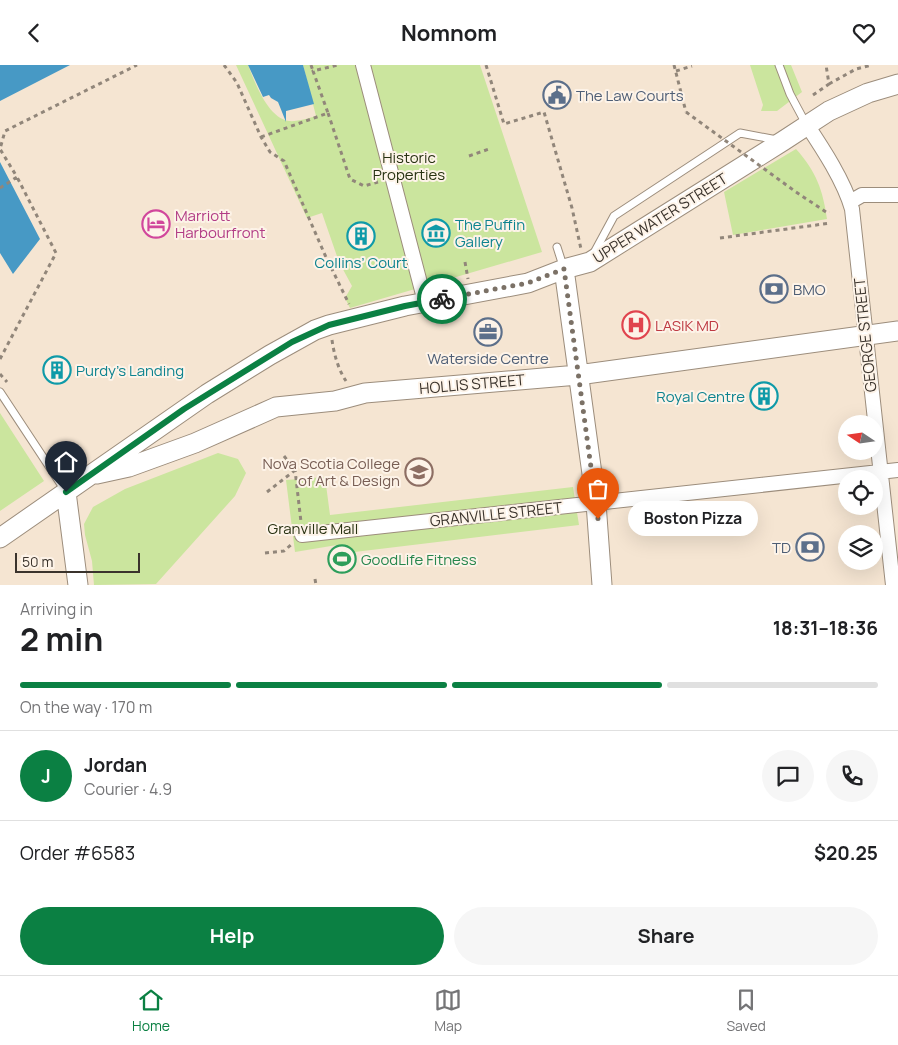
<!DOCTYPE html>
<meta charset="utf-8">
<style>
body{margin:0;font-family:Manrope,sans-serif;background:#f6f6f6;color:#202124;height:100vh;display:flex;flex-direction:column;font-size:19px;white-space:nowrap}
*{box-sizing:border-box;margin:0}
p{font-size:16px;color:#757577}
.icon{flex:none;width:28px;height:28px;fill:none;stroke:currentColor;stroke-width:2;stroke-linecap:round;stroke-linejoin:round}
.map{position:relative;height:520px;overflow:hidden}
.panel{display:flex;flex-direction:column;background:#fff;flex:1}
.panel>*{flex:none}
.needle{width:32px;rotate:283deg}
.buttons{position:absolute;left:838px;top:350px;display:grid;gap:10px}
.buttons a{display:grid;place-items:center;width:45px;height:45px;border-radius:50%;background:#fff;box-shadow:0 5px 20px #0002;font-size:25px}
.scale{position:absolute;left:15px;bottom:12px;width:125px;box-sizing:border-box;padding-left:5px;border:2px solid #3a332c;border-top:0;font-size:14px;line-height:18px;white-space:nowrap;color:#3a332c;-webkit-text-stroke:4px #fdf3e8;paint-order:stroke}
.pin{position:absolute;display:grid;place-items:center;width:42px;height:42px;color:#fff;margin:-51px -21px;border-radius:50% 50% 50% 0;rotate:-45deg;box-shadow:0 0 5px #0007}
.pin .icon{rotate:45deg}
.courier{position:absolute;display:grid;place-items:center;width:50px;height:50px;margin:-25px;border:4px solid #0b8043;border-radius:50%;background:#fff;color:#222;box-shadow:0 1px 6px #0007}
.bubble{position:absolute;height:35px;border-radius:18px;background:#fff;box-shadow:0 5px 20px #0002;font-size:16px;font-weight:700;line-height:35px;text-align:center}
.overview em{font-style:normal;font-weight:700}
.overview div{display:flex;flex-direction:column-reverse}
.overview{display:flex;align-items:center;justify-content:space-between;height:85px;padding:0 20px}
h1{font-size:32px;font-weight:700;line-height:38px}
.bar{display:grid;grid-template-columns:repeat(4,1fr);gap:8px 5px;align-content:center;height:60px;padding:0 20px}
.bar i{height:6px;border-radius:4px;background:#e0e0e0}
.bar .on{background:#0b8043}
.bar p{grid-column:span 4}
.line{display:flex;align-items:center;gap:12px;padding:0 20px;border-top:1px solid #e0e0e0}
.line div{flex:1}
.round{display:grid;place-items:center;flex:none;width:52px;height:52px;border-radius:26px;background:#f6f6f6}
.action{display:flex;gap:10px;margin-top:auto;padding:10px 20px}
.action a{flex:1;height:58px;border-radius:30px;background:#0b8043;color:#fff;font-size:20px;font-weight:700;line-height:58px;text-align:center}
.action a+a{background:#f6f6f6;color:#202124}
header{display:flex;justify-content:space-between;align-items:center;height:65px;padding:0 20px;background:#fff;font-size:22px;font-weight:700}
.dock{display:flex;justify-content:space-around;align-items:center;height:70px;border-top:1px solid #e0e0e0;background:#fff;font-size:14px;color:#757577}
.dock a{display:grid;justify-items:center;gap:2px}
.dock .on{color:#0b8043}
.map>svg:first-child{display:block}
.green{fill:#cbe59e}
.water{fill:#4799c5}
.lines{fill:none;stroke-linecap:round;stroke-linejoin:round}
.lane-casing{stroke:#9c8d7c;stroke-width:9}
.street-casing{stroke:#9c8d7c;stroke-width:16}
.secondary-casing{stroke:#9c8d7c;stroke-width:21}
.path{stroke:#91867a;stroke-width:3;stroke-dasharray:4 4;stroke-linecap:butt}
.lane{stroke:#fff;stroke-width:7}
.street{stroke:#fff;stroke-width:14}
.secondary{stroke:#fff;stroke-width:19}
.path-bridge{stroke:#91867a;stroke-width:3;stroke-dasharray:4 4;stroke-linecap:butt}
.done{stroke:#7b7166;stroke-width:5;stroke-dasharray:0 9}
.route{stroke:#0b8043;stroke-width:6}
.labels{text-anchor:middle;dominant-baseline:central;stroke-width:4;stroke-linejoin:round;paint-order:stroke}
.service-label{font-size:15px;fill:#4e5e75;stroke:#fdf3e8;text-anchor:start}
.park-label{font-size:15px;fill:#283212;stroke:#fdf3e8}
.hotel-label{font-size:15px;fill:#b23c85;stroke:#fdf3e8;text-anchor:start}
.street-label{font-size:15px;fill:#3a332c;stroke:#fdf3e8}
.culture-label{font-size:15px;fill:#0d838f;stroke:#fdf3e8;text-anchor:start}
.health-label{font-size:15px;fill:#be3a42;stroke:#fdf3e8;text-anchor:start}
.education-label{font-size:15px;fill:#785e54;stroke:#fdf3e8;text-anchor:end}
.leisure-label{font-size:15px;fill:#27864d;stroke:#fdf3e8;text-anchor:start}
</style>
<header><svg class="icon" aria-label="back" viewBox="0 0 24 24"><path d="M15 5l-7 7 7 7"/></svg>Nomnom<svg class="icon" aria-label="heart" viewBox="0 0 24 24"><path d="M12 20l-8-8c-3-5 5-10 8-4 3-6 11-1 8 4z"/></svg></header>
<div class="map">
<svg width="898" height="520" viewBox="0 0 898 520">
<rect width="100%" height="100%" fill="#f5e5d2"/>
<path class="green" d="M236 0H248C255 18 268 53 289 56 296 57 310 53 316 51L303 0H480L542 187 350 243 345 233 352 221 339 197 322 148 307 153Z
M750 0H791L802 27 777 46H761L763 40Z
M796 84C816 106 823 125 827 154L733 170 724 127Z
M0 348 44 416 0 446Z
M218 388 238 394 246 408 235 431 156 519 94 520 92 496 85 470 84 459 93 442 125 424Z
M325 412 330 450 573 422 579 460 338 489 337 480 295 487 286 415Z"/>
<path class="water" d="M0 0H70L0 36Z
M248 0H303L314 39 286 46V57L278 37 271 33 269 30 263 32Z
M0 97 40 174 13 209 0 188Z"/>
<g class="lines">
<g class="lane-casing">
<path id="lane" d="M779 0 790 29 806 59
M557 182 564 204
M594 188 614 151 740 68 777 75
M0 327 66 427"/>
</g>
<g class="street-casing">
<path id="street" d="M363 0 425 237
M807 60C823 84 844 116 852 144L893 520
M850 137 862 130H898
M302 470 898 405"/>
</g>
<g class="secondary-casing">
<path id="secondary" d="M564 204 596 438 602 520
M97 409 129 402 195 378 276 342 335 336 365 328 578 310 898 266
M66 427 78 520
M0 473 207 329 270 290 315 265 329 260 405 241 528 218 564 204 590 197 783 76 829 46 868 28 898 19"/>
</g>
<path class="path" d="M224 0 237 18 261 72 270 87 284 96 325 190 349 239
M311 0 313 6
M486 0 504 59 544 47 572 143 581 184
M674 0 686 47
M676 6 692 1
M829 19 856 4 872 0
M813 30 829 19 826 0
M328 48 350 114 364 121 378 117
M261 72 328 48 313 6 338 0
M469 91 489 84
M0 123 17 112 0 84 5 66 137 0
M796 127 826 147H830
M720 173 831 158
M465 197 468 214
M332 275C334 289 338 304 346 316
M0 294 56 188 17 112
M0 309 7 317
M284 391 295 405 301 457
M267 427 294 406
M265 488 284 486 293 478
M315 514 316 520"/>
<use href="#lane" class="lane"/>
<use href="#street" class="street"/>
<use href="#secondary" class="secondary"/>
<path class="path-bridge" d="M686 47 796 127"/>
</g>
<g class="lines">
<path class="done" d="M442 234 528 218 564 204 598 454"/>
<path class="route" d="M66 427 184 344 292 277 329 260 405 241 442 234"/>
</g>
<defs>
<g id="civic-ring" transform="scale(1.4375)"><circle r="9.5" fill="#fdf3e8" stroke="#5c6f8a" stroke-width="1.5"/><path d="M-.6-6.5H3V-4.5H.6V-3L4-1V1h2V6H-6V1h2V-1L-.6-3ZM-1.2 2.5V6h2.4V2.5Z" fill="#5c6f8a"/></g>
<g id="hotel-ring" transform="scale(1.4375)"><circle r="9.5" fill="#fdf3e8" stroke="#d1479c" stroke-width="1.5"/><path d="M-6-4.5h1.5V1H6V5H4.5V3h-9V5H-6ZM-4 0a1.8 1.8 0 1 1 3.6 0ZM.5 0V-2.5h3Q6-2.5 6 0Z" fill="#d1479c"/></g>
<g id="museum-ring" transform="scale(1.4375)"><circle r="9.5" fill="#fdf3e8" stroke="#0f9aa8" stroke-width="1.5"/><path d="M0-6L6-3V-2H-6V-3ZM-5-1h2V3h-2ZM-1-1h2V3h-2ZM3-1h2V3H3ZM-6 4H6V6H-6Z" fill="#0f9aa8"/></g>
<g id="building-ring" transform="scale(1.4375)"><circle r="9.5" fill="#fdf3e8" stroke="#0f9aa8" stroke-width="1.5"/><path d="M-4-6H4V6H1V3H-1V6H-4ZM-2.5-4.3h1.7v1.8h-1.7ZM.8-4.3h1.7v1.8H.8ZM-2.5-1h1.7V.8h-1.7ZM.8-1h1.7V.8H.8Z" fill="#0f9aa8"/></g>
<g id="bank-ring" transform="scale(1.4375)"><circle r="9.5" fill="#fdf3e8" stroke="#5c6f8a" stroke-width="1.5"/><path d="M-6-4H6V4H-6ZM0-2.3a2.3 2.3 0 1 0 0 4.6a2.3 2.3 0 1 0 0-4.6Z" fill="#5c6f8a"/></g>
<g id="hospital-ring" transform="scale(1.4375)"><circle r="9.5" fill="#fdf3e8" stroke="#e0444e" stroke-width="1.5"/><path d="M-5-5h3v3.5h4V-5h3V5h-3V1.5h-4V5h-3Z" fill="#e0444e"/></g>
<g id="office-ring" transform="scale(1.4375)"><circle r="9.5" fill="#fdf3e8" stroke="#5c6f8a" stroke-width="1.5"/><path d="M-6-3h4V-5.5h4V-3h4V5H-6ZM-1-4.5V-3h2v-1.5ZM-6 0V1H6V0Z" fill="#5c6f8a"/></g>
<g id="university-ring" transform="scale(1.4375)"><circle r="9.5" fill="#fdf3e8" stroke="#8d6e63" stroke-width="1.5"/><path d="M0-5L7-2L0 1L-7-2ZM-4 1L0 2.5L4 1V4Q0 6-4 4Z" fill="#8d6e63"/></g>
<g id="stadium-ring" transform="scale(1.4375)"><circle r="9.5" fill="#fdf3e8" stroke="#2e9e5b" stroke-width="1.5"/><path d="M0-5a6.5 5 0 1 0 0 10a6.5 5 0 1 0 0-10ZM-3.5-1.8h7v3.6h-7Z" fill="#2e9e5b"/></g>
</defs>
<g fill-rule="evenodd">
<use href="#civic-ring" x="557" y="30"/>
<use href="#hotel-ring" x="156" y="159"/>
<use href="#museum-ring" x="436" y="168"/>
<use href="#building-ring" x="361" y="171"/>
<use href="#bank-ring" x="774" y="224"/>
<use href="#hospital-ring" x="636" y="260"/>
<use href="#office-ring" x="488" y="267"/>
<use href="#building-ring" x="57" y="305"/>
<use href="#building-ring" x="764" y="331"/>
<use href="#university-ring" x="419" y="407"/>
<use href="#bank-ring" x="810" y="482"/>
<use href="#stadium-ring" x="342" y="494"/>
</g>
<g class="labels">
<g class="service-label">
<text x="576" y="30">The Law Courts</text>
<text x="793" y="224">BMO</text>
<text x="488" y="293" text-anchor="middle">Waterside Centre</text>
<text x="791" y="482" text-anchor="end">TD</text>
</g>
<g class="park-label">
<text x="409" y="92">Historic<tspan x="409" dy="17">Properties</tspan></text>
<text x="313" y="463">Granville Mall</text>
</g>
<g class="hotel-label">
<text x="175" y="150">Marriott<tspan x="175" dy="17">Harbourfront</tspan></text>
</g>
<g class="street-label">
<text transform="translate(660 153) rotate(-32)">UPPER WATER STREET</text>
<text transform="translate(865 270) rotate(-96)">GEORGE STREET</text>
<text transform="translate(472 319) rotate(-5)">HOLLIS STREET</text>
<text transform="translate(496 449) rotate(-6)">GRANVILLE STREET</text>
</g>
<g class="culture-label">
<text x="455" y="159">The Puffin<tspan x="455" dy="17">Gallery</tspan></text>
<text x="361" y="197" text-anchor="middle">Collins’ Court</text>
<text x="76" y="305">Purdy's Landing</text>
<text x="745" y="331" text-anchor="end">Royal Centre</text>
</g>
<g class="health-label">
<text x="655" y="260">LASIK MD</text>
</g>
<g class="education-label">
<text x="400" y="398">Nova Scotia College<tspan x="400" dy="17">of Art &amp; Design</tspan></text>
</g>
<g class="leisure-label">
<text x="361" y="494">GoodLife Fitness</text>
</g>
</g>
</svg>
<div class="buttons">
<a><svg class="needle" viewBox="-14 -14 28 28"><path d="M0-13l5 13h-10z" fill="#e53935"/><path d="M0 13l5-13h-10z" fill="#757577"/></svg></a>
<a><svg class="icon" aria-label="locate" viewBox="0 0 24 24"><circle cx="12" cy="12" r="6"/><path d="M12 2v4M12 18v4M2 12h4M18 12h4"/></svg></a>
<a><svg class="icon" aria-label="layers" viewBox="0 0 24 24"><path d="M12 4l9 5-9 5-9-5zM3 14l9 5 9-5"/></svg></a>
</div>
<div class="scale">50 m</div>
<div class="pin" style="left:598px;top:454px;background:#ea580c"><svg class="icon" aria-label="bag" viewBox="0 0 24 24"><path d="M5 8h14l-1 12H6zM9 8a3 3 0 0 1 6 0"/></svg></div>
<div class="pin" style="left:66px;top:427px;background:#1f2937"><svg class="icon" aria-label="home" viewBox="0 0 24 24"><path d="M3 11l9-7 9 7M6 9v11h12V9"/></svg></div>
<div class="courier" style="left:442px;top:234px"><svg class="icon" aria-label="bike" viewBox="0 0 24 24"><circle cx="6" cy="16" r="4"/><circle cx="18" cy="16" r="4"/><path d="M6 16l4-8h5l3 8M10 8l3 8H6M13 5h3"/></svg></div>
<div class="bubble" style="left:628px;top:436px;width:130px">Boston Pizza</div>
</div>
<section class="panel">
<div class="overview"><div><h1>2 min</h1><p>Arriving in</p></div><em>18:31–18:36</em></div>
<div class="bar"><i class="on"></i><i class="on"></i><i class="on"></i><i></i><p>On the way · 170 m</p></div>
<div class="line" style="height:90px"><b class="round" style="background:#0b8043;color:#fff">J</b><div><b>Jordan</b><p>Courier · 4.9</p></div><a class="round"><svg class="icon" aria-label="chat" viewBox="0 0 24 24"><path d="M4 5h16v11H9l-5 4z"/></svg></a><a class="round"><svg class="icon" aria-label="phone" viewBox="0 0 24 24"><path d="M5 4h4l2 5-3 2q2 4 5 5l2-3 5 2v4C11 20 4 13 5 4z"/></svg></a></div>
<div class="line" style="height:65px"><div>Order #6583</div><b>$20.25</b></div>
<div class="action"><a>Help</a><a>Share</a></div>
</section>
<nav class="dock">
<a class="on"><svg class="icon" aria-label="home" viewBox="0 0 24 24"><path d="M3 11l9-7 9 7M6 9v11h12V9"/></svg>Home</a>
<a><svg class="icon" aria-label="map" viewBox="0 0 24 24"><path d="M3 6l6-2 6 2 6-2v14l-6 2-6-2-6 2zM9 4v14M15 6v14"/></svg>Map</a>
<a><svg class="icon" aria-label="saved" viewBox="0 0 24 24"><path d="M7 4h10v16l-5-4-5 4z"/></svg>Saved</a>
</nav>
